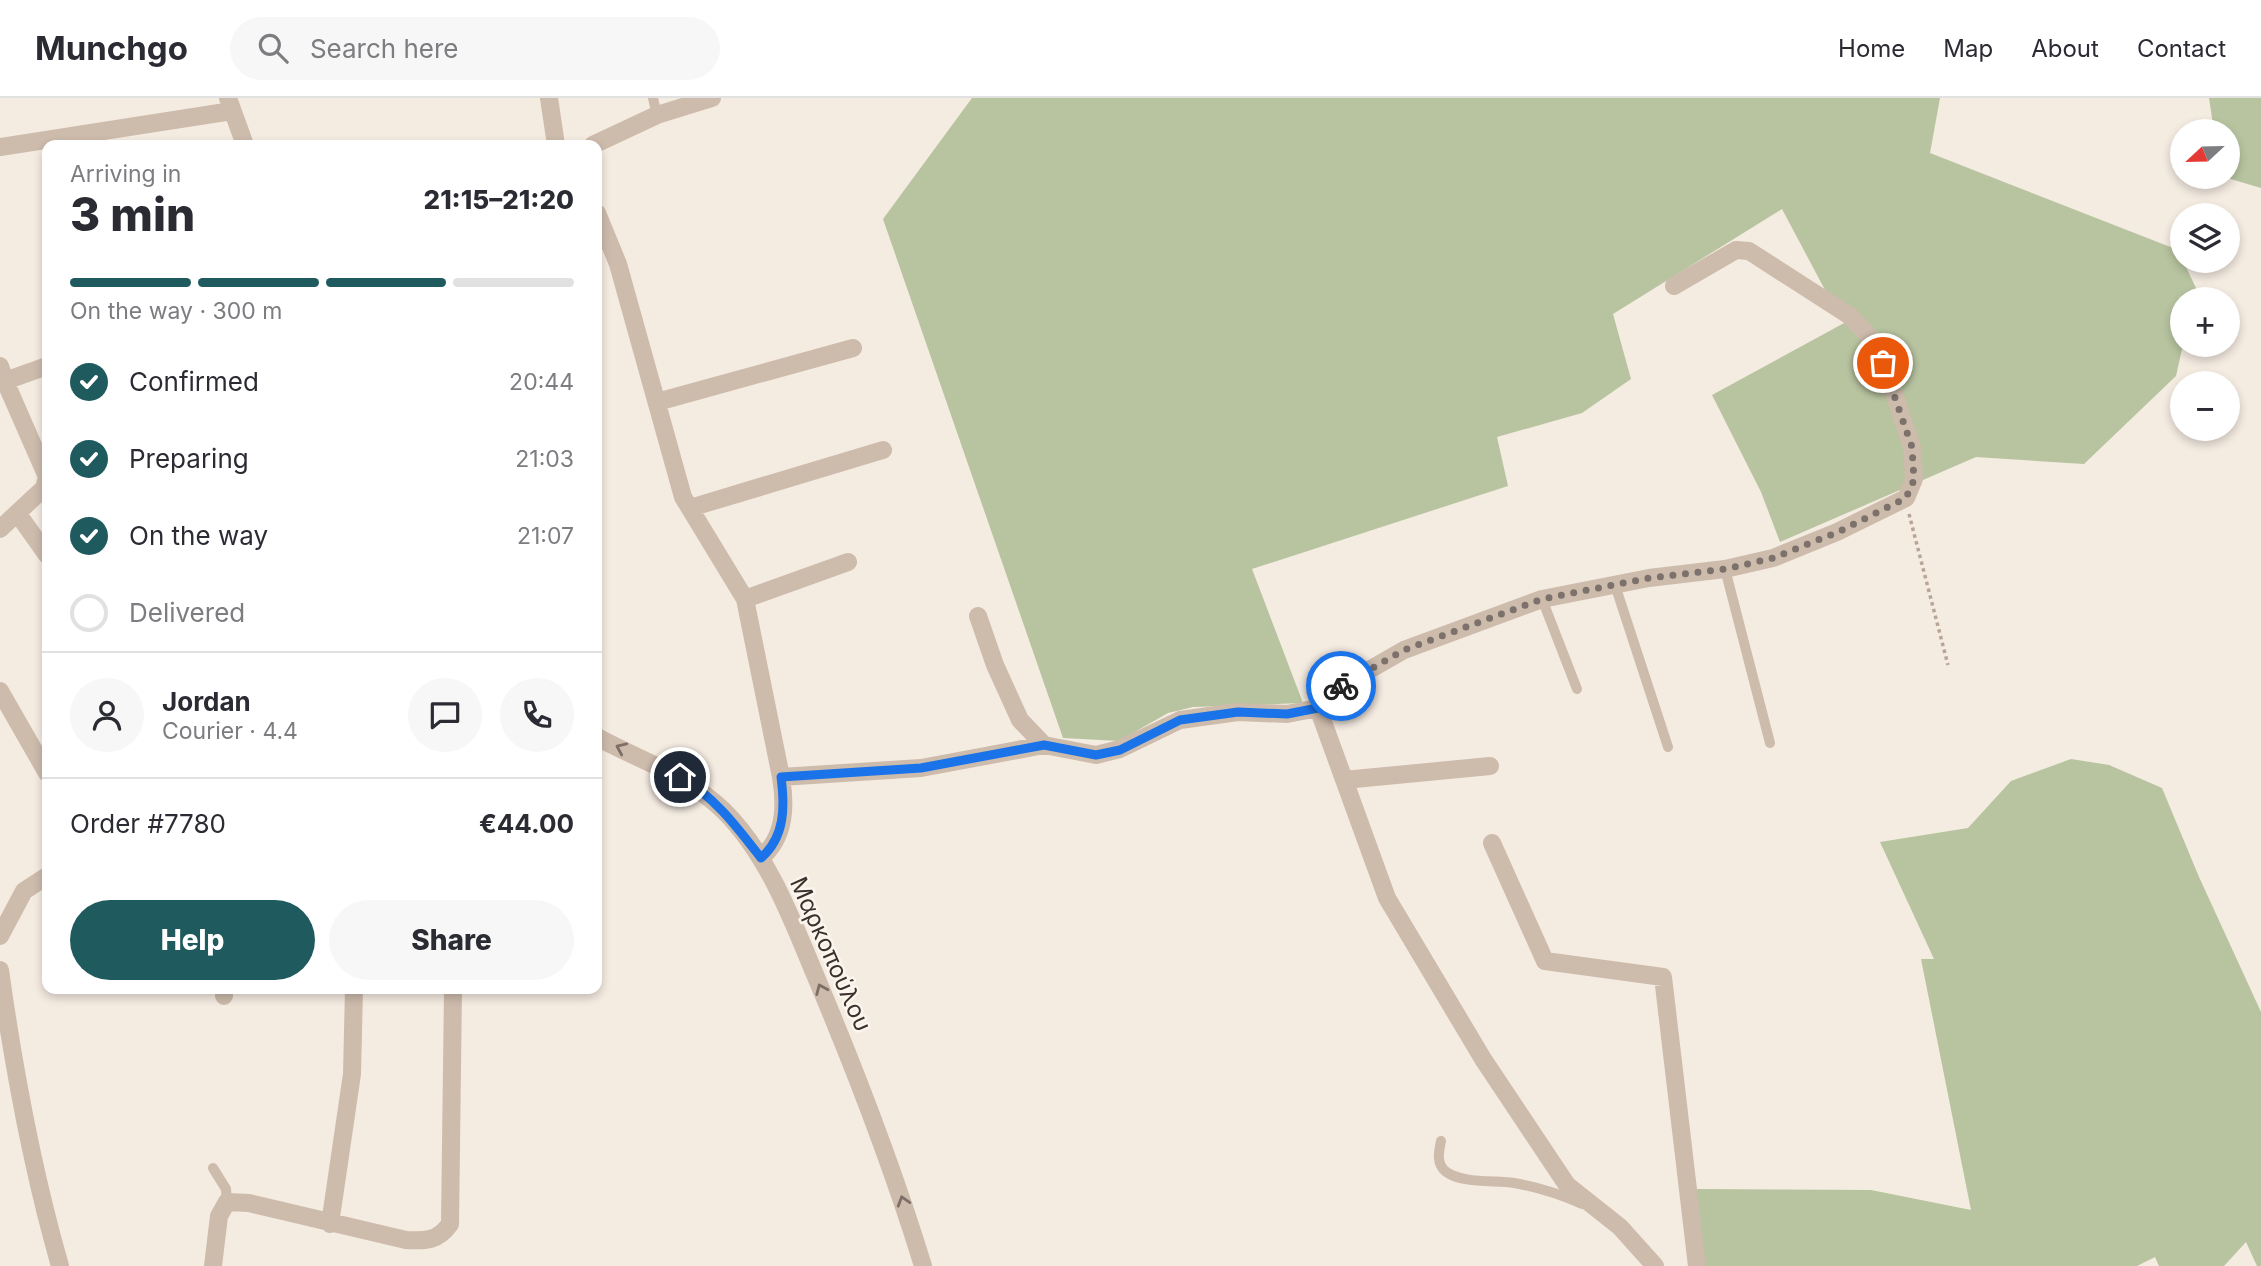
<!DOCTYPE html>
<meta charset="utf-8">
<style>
body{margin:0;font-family:Inter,sans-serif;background:#f7f7f7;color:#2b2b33;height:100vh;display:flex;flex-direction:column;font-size:26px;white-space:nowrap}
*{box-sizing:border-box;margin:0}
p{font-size:23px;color:#7c7c81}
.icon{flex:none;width:38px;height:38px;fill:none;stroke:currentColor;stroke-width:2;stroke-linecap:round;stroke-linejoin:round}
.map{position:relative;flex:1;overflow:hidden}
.drawer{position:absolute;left:42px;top:42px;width:560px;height:854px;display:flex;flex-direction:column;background:#fff;border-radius:14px;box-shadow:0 4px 10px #0003}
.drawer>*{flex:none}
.needle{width:46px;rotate:248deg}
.tools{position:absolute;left:2170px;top:21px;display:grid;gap:14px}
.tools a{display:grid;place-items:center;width:70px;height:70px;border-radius:50%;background:#fff;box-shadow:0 4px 10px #0003;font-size:35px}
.pin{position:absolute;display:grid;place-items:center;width:60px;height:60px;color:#fff;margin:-30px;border:4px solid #fff;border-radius:50%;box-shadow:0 2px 7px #0007}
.courier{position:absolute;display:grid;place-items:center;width:70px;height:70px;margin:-35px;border:5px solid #1a73e8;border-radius:50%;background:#fff;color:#222;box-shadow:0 2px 9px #0007}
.overview em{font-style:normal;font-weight:800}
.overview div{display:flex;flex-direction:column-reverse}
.overview{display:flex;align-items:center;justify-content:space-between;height:119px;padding:0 28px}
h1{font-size:46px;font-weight:800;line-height:52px}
.bar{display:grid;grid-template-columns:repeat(4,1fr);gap:10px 7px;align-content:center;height:84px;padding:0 28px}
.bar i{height:9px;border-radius:5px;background:#e1e1e2}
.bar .on{background:#1f5a5e}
.bar p{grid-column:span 4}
.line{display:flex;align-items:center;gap:18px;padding:0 28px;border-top:2px solid #e1e1e2}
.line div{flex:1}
.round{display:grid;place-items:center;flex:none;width:74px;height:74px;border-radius:37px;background:#f7f7f7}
ol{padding:0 28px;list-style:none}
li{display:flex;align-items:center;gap:21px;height:77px}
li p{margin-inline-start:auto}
li .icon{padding:7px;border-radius:50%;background:#1f5a5e;color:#fff;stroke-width:4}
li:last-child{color:#7c7c81}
li i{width:38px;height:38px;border:4px solid #e1e1e2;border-radius:50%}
.button{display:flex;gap:14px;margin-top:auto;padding:14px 28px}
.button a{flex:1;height:80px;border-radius:42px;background:#1f5a5e;color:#fff;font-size:28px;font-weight:800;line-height:80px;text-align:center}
.button a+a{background:#f7f7f7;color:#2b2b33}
header{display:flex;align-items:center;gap:42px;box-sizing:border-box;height:98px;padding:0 35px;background:#fff;border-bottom:2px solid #e1e1e2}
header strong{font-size:33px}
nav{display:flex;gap:38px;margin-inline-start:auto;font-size:24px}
.search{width:490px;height:63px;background:#f7f7f7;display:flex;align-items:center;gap:18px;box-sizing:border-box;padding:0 24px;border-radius:38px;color:#7c7c81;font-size:26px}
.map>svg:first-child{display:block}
.green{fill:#b8c4a0}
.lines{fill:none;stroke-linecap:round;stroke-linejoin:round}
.path{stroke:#b9a596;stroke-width:3.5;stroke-dasharray:3.5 3.5;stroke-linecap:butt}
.service{stroke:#cdbbac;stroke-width:10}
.minor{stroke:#cdbbac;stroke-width:18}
.tertiary{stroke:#cdbbac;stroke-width:18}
.oneway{stroke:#7d6f65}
.done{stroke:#7c716b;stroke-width:7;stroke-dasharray:0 12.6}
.route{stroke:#1a73e8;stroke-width:9}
.labels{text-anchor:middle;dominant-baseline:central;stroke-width:5;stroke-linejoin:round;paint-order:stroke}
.street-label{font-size:24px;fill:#3b302b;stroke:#fbf5ee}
</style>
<header>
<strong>Munchgo</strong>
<div class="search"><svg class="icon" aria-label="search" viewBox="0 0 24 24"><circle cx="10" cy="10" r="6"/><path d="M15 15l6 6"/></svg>Search here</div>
<nav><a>Home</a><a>Map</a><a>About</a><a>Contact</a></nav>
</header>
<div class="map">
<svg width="2261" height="1168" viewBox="0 0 2261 1168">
<rect width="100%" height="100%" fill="#f4ebe1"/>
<path class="green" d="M972 0H1940L1930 55 2178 152 2196 190 2194 201H2182L2183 247 2176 278 2084 366 1976 359 1780 444 1761 394 1712 297 1846 224 1833 207 1782 111 1613 216 1631 281 1582 315 1497 339 1508 388 1252 471 1303 605 1193 609 1168 615 1119 643 1063 640 883 121Z
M2209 0H2261V90L2224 79H2228V33H2214Z
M2071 661 2109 667 2162 690 2199 779 2261 914V1168H2257L2246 1144 2224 1168H2159L2155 1159 2137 1168H1704L1696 1091 1871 1092 1971 1112 1921 861H1934L1880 744 1968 730 2011 683Z"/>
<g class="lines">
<path class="path" d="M1909 416 1948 567"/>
<path class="service" d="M653 0 657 17
M1725 471 1770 645
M1615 487 1668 649
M1542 501 1577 591
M1441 1043C1439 1053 1436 1065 1445 1073 1461 1086 1495 1082 1514 1085 1537 1089 1560 1096 1582 1106
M213 1070 226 1091 227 1104"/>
<path class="minor" d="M549 0 556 47
M593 47 657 17 712 0
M0 49 232 13
M597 115 618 166 683 399 745 501 781 679
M0 268 5 283 47 268
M657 304 853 250
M690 410 883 352
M18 416 47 457
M0 431 44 390 47 379 5 283
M745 501 848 464
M978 518 995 567 1020 622 1044 647
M0 593 47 675
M1344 682 1490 668
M1492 745 1545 863 1663 879 1697 1168
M761 760C785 739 786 709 781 679L921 670 1044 647 1096 657 1120 651 1180 622 1238 614 1287 616 1318 610
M0 838 24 793 47 778
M0 872C14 973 32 1070 60 1168
M224 898V891
M330 1126 352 976 354 891
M213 1168 219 1118 227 1104 249 1105 406 1142C426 1143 438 1143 450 1126L453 891
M1655 1168 1620 1129 1567 1087 1483 961 1387 800 1318 610 1336 591 1404 552 1542 501 1649 480 1725 471 1773 460 1837 434 1906 400 1914 381 1912 349 1878 248 1850 218 1749 153 1736 152 1674 188"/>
<path class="tertiary" d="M228 0 245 47
M597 639C641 663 687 677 724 713 769 758 792 822 816 879 856 974 893 1070 923 1168"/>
</g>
<defs><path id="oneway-chevron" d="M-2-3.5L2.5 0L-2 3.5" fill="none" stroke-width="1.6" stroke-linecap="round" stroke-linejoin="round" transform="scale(1.75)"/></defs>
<g class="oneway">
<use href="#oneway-chevron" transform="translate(621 650) rotate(-156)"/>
<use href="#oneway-chevron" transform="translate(821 891) rotate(-113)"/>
<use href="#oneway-chevron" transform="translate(903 1103) rotate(-107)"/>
</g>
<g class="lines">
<path class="done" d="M1341 588 1404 552 1542 501 1649 480 1726 471 1773 460 1838 434 1906 400 1914 382 1912 349 1883 265"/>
<path class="route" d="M680 679C715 699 737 729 761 760 785 739 785 709 781 679L921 670 1044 647 1096 657 1120 652 1180 622 1238 614 1287 616 1318 610 1341 588"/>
</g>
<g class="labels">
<g class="street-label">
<text transform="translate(831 856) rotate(66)">Μαρκοπούλου</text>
</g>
</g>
</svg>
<div class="tools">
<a><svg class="needle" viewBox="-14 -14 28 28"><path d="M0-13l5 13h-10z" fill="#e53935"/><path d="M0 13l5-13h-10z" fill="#7c7c81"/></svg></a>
<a><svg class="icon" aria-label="layers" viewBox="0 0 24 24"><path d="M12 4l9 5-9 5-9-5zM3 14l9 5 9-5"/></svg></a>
<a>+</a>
<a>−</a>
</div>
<div class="pin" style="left:1883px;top:265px;background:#ea580c"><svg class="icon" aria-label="bag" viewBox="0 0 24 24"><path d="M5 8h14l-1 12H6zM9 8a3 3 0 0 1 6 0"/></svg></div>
<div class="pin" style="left:680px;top:679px;background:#1f2937"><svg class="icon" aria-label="home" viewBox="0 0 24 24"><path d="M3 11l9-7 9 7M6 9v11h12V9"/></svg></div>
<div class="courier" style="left:1341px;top:588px"><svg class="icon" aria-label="bike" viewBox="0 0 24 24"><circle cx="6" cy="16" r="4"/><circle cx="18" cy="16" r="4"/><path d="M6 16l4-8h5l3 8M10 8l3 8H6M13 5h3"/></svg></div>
<section class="drawer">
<div class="overview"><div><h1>3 min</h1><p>Arriving in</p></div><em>21:15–21:20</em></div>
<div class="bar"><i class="on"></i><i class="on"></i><i class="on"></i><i></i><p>On the way · 300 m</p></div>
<ol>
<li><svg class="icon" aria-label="check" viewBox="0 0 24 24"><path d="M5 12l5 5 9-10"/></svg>Confirmed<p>20:44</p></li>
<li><svg class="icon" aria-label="check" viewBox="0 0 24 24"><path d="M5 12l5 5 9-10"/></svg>Preparing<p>21:03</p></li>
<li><svg class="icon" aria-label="check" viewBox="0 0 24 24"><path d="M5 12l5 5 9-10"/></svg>On the way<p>21:07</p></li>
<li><i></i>Delivered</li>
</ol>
<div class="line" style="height:126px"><a class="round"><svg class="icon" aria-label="person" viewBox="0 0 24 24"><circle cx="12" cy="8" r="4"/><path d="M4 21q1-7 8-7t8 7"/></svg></a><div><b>Jordan</b><p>Courier · 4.4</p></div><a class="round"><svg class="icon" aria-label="chat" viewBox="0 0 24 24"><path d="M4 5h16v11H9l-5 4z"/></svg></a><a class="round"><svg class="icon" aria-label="phone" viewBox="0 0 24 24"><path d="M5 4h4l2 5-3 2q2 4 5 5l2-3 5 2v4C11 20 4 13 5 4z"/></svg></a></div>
<div class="line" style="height:91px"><div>Order #7780</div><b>€44.00</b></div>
<div class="button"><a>Help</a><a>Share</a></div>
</section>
</div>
